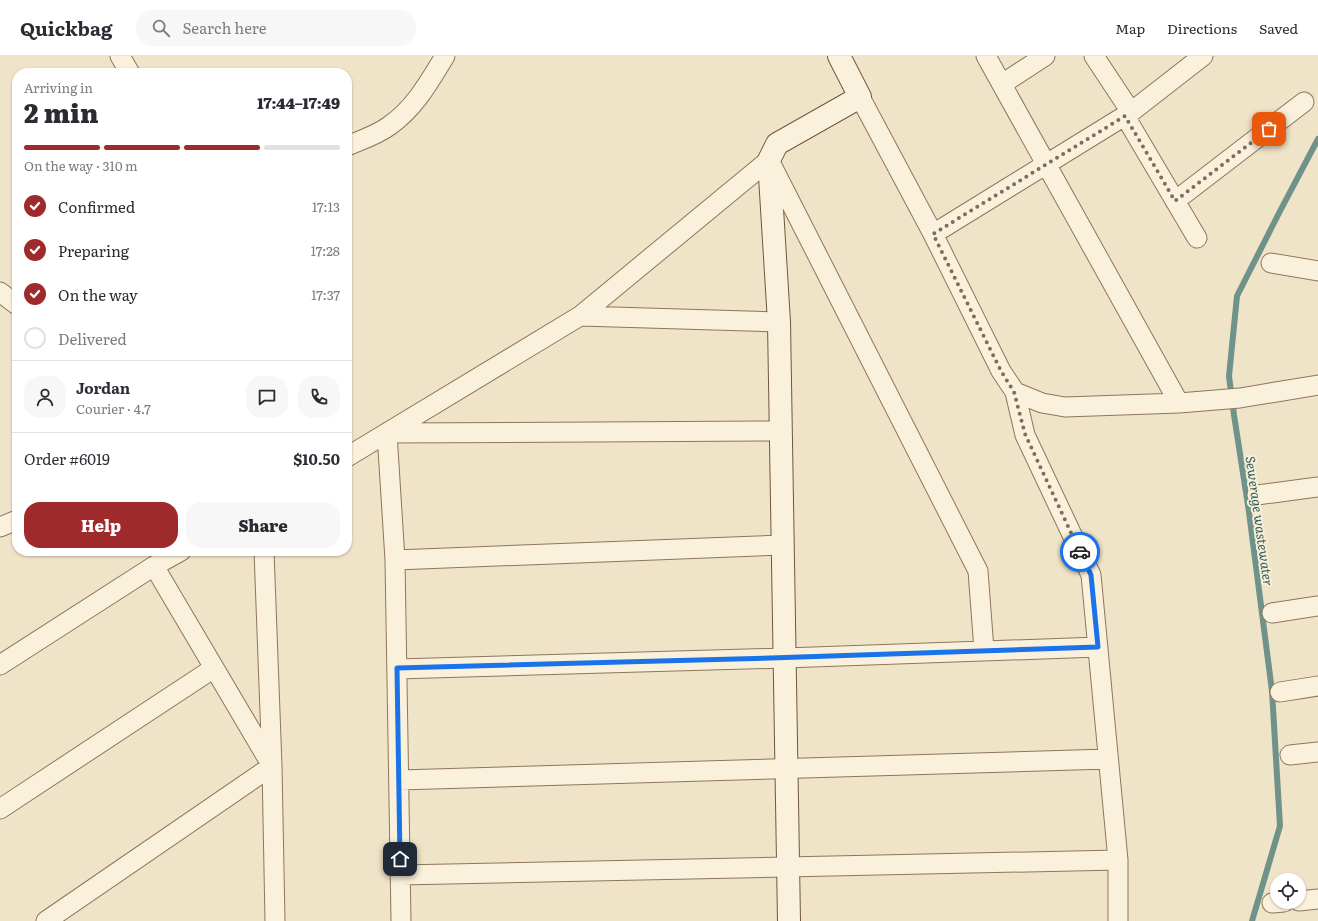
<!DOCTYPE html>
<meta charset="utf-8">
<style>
body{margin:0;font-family:Literata,serif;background:#f7f7f7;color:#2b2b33;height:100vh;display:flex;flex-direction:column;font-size:15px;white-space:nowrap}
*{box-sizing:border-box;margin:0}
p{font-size:13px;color:#7c7c81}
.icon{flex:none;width:22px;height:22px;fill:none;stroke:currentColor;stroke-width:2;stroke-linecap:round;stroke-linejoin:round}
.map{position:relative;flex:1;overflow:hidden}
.sheet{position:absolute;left:12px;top:12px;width:340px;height:488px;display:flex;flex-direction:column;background:#fff;border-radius:16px;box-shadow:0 1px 3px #0004}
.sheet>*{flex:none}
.controls{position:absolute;left:1270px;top:817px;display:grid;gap:8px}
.controls a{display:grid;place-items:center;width:36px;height:36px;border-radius:50%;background:#fff;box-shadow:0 1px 3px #0004;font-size:20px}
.pin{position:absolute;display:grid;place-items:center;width:34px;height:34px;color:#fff;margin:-17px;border-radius:8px;box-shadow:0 2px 6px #0006}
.courier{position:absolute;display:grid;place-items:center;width:40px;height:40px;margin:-20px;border:3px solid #1a73e8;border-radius:50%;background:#fff;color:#222;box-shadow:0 1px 5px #0007}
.overview em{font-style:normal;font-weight:800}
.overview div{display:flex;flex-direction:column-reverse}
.overview{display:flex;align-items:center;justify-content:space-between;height:68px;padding:0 12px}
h1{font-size:26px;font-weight:800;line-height:30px}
.bar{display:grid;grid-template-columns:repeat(4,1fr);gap:6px 4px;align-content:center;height:48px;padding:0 12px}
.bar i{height:5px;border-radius:3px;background:#e1e1e2}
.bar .selected{background:#9e2a2b}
.bar p{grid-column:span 4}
.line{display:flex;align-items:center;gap:10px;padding:0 12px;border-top:1px solid #e1e1e2}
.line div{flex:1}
.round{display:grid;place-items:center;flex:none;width:42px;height:42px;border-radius:16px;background:#f7f7f7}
ol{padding:0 12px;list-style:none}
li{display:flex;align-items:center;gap:12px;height:44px}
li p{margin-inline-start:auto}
li .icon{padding:4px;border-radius:50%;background:#9e2a2b;color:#fff;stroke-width:4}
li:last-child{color:#7c7c81}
li i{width:22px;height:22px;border:2px solid #e1e1e2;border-radius:50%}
.primary-button{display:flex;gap:8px;margin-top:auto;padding:8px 12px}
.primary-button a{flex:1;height:46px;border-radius:16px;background:#9e2a2b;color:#fff;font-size:16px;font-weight:800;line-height:46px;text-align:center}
.primary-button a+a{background:#f7f7f7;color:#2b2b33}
header{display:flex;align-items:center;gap:24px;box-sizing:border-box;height:56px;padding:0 20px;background:#fff;border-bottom:1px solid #e1e1e2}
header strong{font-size:19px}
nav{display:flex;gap:22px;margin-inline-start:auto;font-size:14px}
.search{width:280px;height:36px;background:#f7f7f7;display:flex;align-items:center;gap:10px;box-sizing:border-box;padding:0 14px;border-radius:16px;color:#7c7c81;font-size:15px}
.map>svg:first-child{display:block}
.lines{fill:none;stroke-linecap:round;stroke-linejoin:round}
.stream{stroke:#6f938a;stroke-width:6}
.street-casing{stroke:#8d765c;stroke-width:21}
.secondary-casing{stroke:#6f573f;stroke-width:24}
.street{stroke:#faf1dc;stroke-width:19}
.secondary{stroke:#faf1dc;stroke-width:22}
.done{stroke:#7c6e5b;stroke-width:4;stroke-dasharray:0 7.2}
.route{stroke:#1a73e8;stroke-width:5}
.labels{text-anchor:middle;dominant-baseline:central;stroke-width:4;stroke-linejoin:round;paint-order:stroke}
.water-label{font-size:13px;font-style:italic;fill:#2f5d5a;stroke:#f7eed8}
</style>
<header>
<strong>Quickbag</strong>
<div class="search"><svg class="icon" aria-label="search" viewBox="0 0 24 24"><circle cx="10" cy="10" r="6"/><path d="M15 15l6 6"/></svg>Search here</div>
<nav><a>Map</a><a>Directions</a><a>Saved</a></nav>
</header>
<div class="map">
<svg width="1318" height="865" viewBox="0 0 1318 865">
<rect width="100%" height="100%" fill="#f0e4c8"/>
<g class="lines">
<path class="stream" d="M1252 865 1280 770 1272 635 1249 456 1234 359 1229 320 1237 240 1279 157 1318 83"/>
<g class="street-casing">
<path id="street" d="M120 0 130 17
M986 0 1179 347
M1094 0 1131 56
M1002 28 1045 0
M860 41 933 178 1001 315 1015 336 1042 347 1065 351 1179 347 1240 342 1318 329
M1125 60 1197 182
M347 90C361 84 377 79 389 70 415 52 429 26 445 0
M1175 145 1304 46
M933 178 1131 56 1203 0
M1271 207 1318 215
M0 236 17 249
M580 260 779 266
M1015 336 1025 379 1091 519 1118 804V865
M347 401 580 260 769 104 978 515 984 594
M1257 439 1318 431
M0 471 17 464
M264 495 272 710 275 865
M395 504 782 489
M1272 557 1318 550
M0 609 154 510 181 495
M397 613 785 602 1098 591
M1280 636 1318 630
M1290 699 1318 696
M399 724 1108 703
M0 753 214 612
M400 819 1118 804
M1299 845 1318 843
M1272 847 1284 846
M46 865 272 710 154 510
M401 865 395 504 387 377 781 375"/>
</g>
<g class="secondary-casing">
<path id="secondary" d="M789 865 779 266 769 104 777 88 860 41 839 0"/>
</g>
<use href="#street" class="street"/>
<use href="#secondary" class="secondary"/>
</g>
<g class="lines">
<path class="done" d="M1080 496 1025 378 1014 336 1001 315 933 178 1125 60 1175 145 1269 73"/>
<path class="route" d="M400 803 397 612 770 602 1098 591 1091 519 1080 496"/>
</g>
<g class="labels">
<g class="water-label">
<text transform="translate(1260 465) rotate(82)">Sewerage wastewater</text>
</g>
</g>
</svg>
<div class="controls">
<a><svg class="icon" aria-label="locate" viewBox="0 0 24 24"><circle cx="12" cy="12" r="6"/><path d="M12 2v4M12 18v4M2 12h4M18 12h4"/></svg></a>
</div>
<div class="pin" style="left:1269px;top:73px;background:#ea580c"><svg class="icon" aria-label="bag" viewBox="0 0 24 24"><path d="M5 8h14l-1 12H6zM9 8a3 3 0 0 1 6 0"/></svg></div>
<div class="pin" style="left:400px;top:803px;background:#1f2937"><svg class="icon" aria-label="home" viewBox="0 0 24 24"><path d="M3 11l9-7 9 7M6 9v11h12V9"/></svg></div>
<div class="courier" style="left:1080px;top:496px"><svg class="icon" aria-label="car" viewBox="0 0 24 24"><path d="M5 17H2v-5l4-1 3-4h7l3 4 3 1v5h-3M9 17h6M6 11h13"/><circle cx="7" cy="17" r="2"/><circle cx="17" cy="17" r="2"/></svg></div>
<section class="sheet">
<div class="overview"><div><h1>2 min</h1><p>Arriving in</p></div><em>17:44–17:49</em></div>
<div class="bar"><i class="selected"></i><i class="selected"></i><i class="selected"></i><i></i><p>On the way · 310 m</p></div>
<ol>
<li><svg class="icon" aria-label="check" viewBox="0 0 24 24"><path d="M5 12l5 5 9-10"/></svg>Confirmed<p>17:13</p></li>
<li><svg class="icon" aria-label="check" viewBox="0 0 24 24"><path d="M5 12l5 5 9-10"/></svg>Preparing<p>17:28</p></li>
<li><svg class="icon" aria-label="check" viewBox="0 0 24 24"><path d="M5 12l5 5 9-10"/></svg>On the way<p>17:37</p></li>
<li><i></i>Delivered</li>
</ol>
<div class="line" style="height:72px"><a class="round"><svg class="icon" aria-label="person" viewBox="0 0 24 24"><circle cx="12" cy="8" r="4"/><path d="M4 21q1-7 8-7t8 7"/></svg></a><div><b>Jordan</b><p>Courier · 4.7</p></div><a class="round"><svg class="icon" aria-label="chat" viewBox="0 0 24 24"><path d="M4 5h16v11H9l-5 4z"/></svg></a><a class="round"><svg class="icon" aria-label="phone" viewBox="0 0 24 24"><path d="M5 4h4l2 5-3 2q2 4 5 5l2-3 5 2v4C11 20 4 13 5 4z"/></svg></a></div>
<div class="line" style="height:52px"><div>Order #6019</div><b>$10.50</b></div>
<div class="primary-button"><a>Help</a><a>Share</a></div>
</section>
</div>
